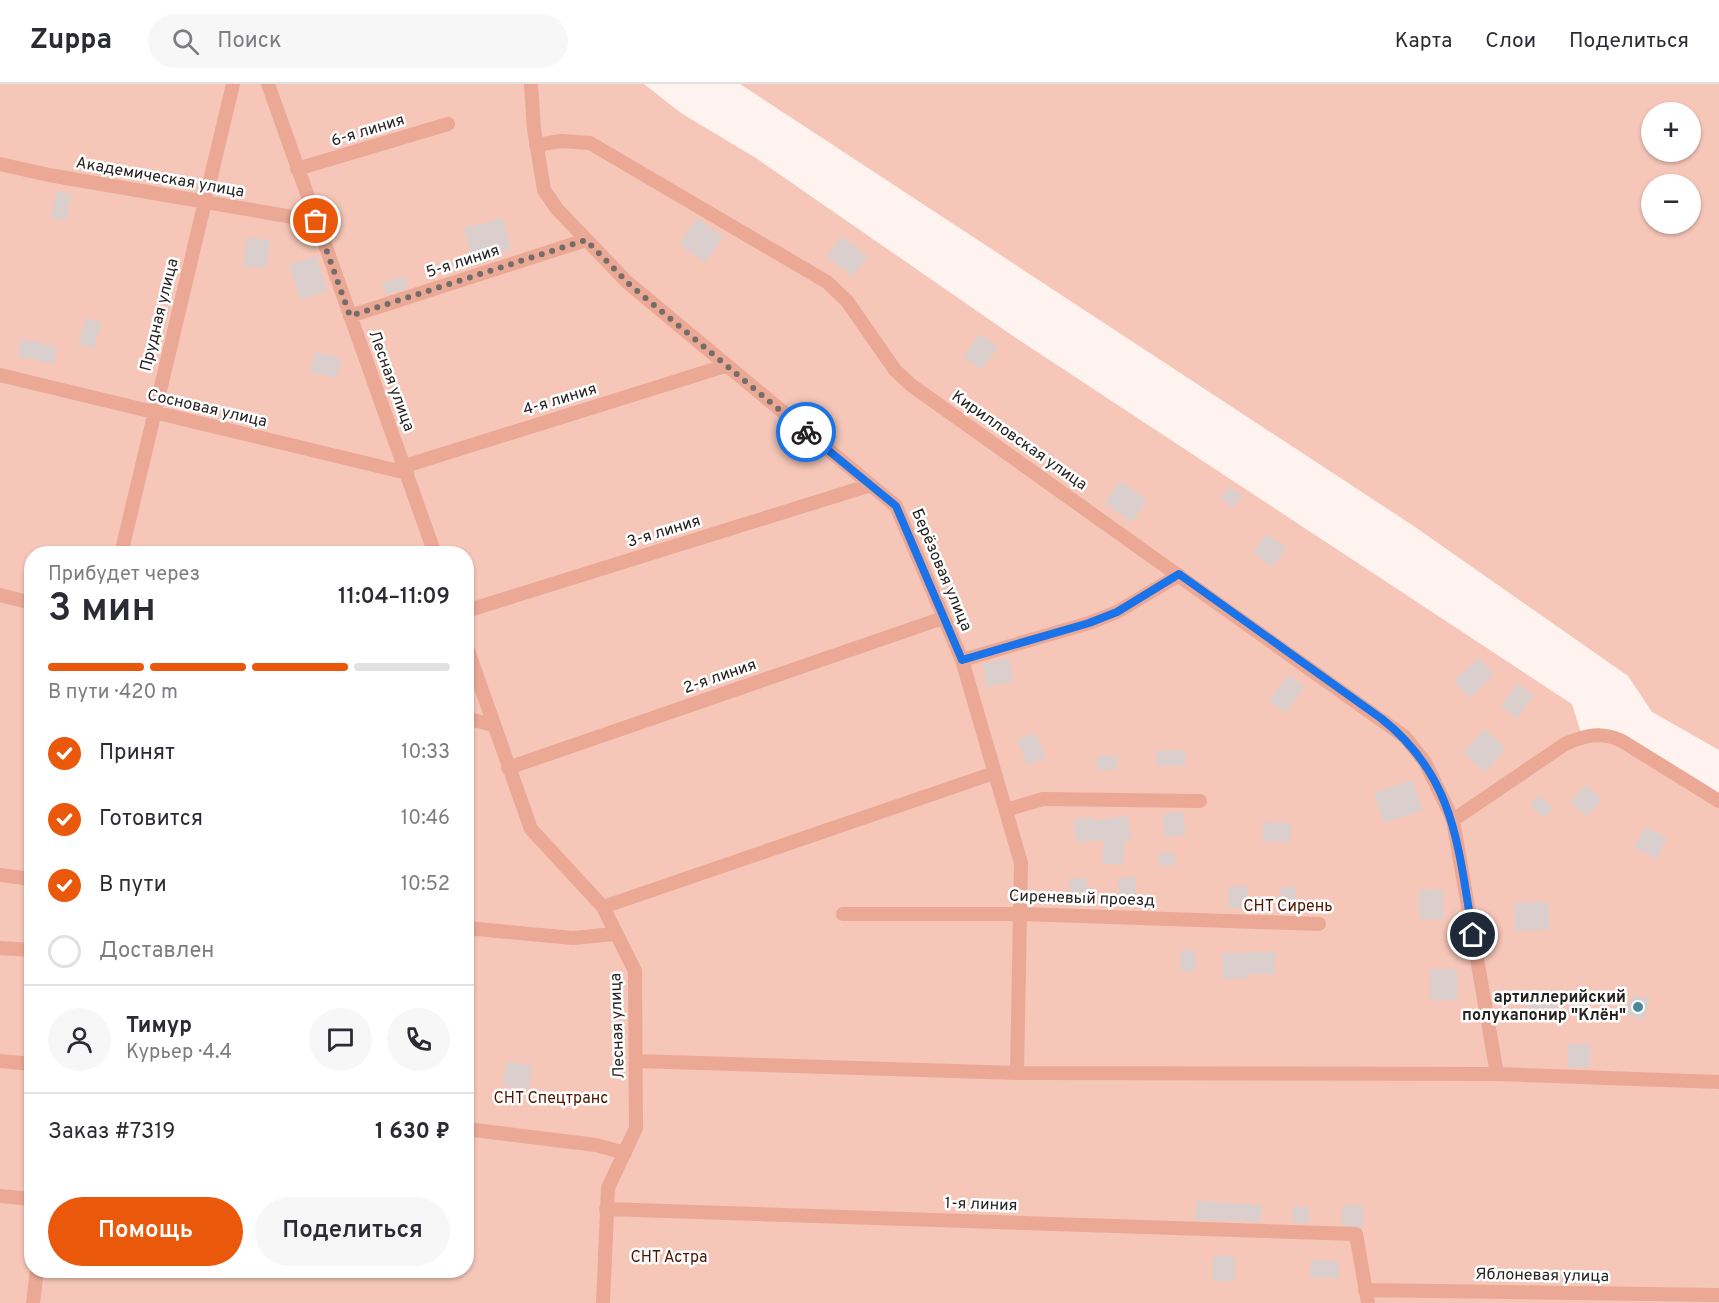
<!DOCTYPE html>
<html lang="ru">
<meta charset="utf-8">
<style>
body{margin:0;font-family:Overpass,sans-serif;background:#f7f7f7;color:#2b2b33;height:100vh;display:flex;flex-direction:column;font-size:22px;white-space:nowrap}
*{box-sizing:border-box;margin:0}
p{font-size:20px;color:#7c7c81}
.icon{flex:none;width:33px;height:33px;fill:none;stroke:currentColor;stroke-width:2;stroke-linecap:round;stroke-linejoin:round}
.map{position:relative;flex:1;overflow:hidden}
.sheet{position:absolute;left:24px;top:462px;width:450px;height:732px;display:flex;flex-direction:column;background:#fff;border-radius:24px;box-shadow:0 2px 4px #0004}
.sheet>*{flex:none}
.fabs{position:absolute;left:1641px;top:18px;display:grid;gap:12px}
.fabs a{display:grid;place-items:center;width:60px;height:60px;border-radius:50%;background:#fff;box-shadow:0 2px 4px #0004;font-size:30px}
.pin{position:absolute;display:grid;place-items:center;width:51px;height:51px;color:#fff;margin:-26px;border:3px solid #fff;border-radius:50%;box-shadow:0 2px 6px #0007}
.courier{position:absolute;display:grid;place-items:center;width:60px;height:60px;margin:-30px;border:4px solid #1a73e8;border-radius:50%;background:#fff;color:#222;box-shadow:0 2px 8px #0007}
.summary em{font-style:normal;font-weight:600}
.summary div{display:flex;flex-direction:column-reverse}
.summary{display:flex;align-items:center;justify-content:space-between;height:102px;padding:0 24px}
h1{font-size:39px;font-weight:600;line-height:45px}
.bar{display:grid;grid-template-columns:repeat(4,1fr);gap:9px 6px;align-content:center;height:72px;padding:0 24px}
.bar i{height:8px;border-radius:4px;background:#e1e1e2}
.bar .active{background:#ea580c}
.bar p{grid-column:span 4}
.line{display:flex;align-items:center;gap:15px;padding:0 24px;border-top:2px solid #e1e1e2}
.line div{flex:1}
.round{display:grid;place-items:center;flex:none;width:63px;height:63px;border-radius:32px;background:#f7f7f7}
ol{padding:0 24px;list-style:none}
li{display:flex;align-items:center;gap:18px;height:66px}
li p{margin-inline-start:auto}
li .icon{padding:6px;border-radius:50%;background:#ea580c;color:#fff;stroke-width:4}
li:last-child{color:#7c7c81}
li i{width:33px;height:33px;border:3px solid #e1e1e2;border-radius:50%}
.primary-button{display:flex;gap:12px;margin-top:auto;padding:12px 24px}
.primary-button a{flex:1;height:69px;border-radius:36px;background:#ea580c;color:#fff;font-size:24px;font-weight:600;line-height:69px;text-align:center}
.primary-button a+a{background:#f7f7f7;color:#2b2b33}
header{display:flex;align-items:center;gap:36px;box-sizing:border-box;height:84px;padding:0 30px;background:#fff;border-bottom:2px solid #e1e1e2}
header strong{font-size:28px}
nav{display:flex;gap:33px;margin-inline-start:auto;font-size:21px}
.search{width:420px;height:54px;background:#f7f7f7;display:flex;align-items:center;gap:15px;box-sizing:border-box;padding:0 21px;border-radius:33px;color:#7c7c81;font-size:22px}
.map>svg:first-child{display:block}
.green{fill:#f6c7b9;fill-rule:evenodd}
.building{fill:#dacfcc}
.lines{fill:none;stroke-linecap:round;stroke-linejoin:round}
.street{stroke:#eba894;stroke-width:14}
.done{stroke:#736c69;stroke-width:6;stroke-dasharray:0 10.8}
.route{stroke:#1a73e8;stroke-width:8}
.poi-dot{fill:#488a9b;stroke:#fff;stroke-width:2}
.labels{text-anchor:middle;dominant-baseline:central;stroke-width:5;stroke-linejoin:round;paint-order:stroke}
.street-label{font-size:16px;fill:#272321;stroke:#fff}
.park-label{font-size:16px;fill:#501301;stroke:#fff}
.poi-label{font-size:16px;font-weight:bold;fill:#272321;stroke:#fff;text-anchor:end}
</style>
<header>
<strong>Zuppa</strong>
<div class="search"><svg class="icon" aria-label="search" viewBox="0 0 24 24"><circle cx="10" cy="10" r="6"/><path d="M15 15l6 6"/></svg>Поиск</div>
<nav><a>Карта</a><a>Слои</a><a>Поделиться</a></nav>
</header>
<div class="map">
<svg width="1719" height="1219" viewBox="0 0 1719 1219">
<rect width="100%" height="100%" fill="#fff3f0"/>
<path class="green" d="M0 0H644L681 29 756 74 1016 254 1572 620 1582 652 1598 651 1719 717V1219H0ZM32 470H466V1186H32Z
M740 0H1719V666L1652 628 1628 592 1415 443ZM1690 28V68H1652V28ZM1690 100V140H1652V100Z"/>
<path class="building" d="M56 107 71 110 66 137 51 134Z
M503 134 511 165 472 175 464 144Z
M697 134 723 153 705 179 679 160Z
M842 152 868 173 852 192 826 172Z
M247 153 270 156 266 184 243 182Z
M316 172 327 207 300 216 289 181Z
M404 192 408 204 386 211 382 199Z
M86 234 101 238 94 265 78 260Z
M980 250 998 264 981 286 963 272Z
M21 255 57 262 54 280 18 273Z
M315 268 341 274 337 294 310 288Z
M1120 397 1147 416 1132 438 1105 419Z
M1229 403 1242 411 1233 423 1220 415Z
M1266 450 1286 463 1273 483 1253 469Z
M1009 574 1014 597 987 603 982 580Z
M1478 574 1494 590 1470 614 1454 597Z
M1289 591 1305 603 1285 629 1269 616Z
M1517 599 1534 611 1517 634 1501 623Z
M1484 645 1506 664 1485 688 1463 669Z
M1036 649 1046 674 1027 681 1017 655Z
M1185 666 1186 681 1156 682V667Z
M1097 672H1117V686H1097Z
M1412 696 1423 726 1384 739 1374 709Z
M1586 701 1602 716 1586 733 1570 717Z
M1539 711 1553 724 1544 734 1530 721Z
M1183 728 1186 751 1165 753 1162 731Z
M1128 732 1131 756 1125 757 1122 781 1102 779 1104 756 1076 758 1074 735 1094 733V737Z
M1263 738 1291 739 1290 758 1263 757Z
M1645 743 1667 753 1657 775 1634 764Z
M1175 768V781L1159 782 1158 769Z
M1136 793V814L1118 815V794Z
M1070 794H1087L1086 812 1069 811Z
M1229 802H1248V824H1229Z
M1281 803H1296L1295 828 1280 827Z
M1443 805 1444 835 1420 836 1419 806Z
M1548 818 1550 846 1515 847 1514 819Z
M1195 866 1196 887 1181 888 1180 867Z
M1275 868V890H1248V894L1223 895 1222 869Z
M1430 885H1457V916H1430Z
M1554 910 1558 934 1530 938 1527 913Z
M1632 911 1650 915 1644 936 1627 931Z
M1568 960H1590V984H1568Z
M506 978 532 981 529 1005 503 1002Z
M1196 1117 1262 1121 1261 1138 1195 1136Z
M1342 1121H1363V1144L1342 1141Z
M1293 1123H1309V1139H1293Z
M1213 1172H1235V1197H1213Z
M1311 1176 1339 1177V1194L1310 1193Z"/>
<g class="lines">
<path class="street" d="M268 0 435 470
M531 0 534 45 544 106 557 125 627 198 896 422 962 576 1021 779 1017 989
M536 61 561 57 590 59 827 198 847 217 895 286 911 301 1405 653 1425 678 1453 736 1497 990
M0 80 49 91 316 137
M297 85 448 40
M350 232 586 156
M0 291 407 389
M405 382 725 282
M121 470 233 0
M0 511 32 519
M466 527 871 401
M466 561 531 745 603 823 635 887 636 1044 608 1104 603 1219
M962 576 1089 539 1117 528 1179 491
M466 634 493 641
M508 684 943 534
M1006 726 1043 715 1200 717
M1453 736 1565 660C1585 651 1602 647 1622 657L1719 717
M0 791 32 795
M603 823 994 689
M843 830H1021L1319 840
M466 844 573 854 615 850
M0 864 32 866
M0 977 32 980
M636 977 1017 989 1497 990 1719 998
M466 1045 596 1061 625 1069
M0 1112 32 1115
M606 1125 1356 1150 1368 1219
M1365 1206 1719 1211
M33 1219 37 1186"/>
</g>
<g class="lines">
<path class="done" d="M316 137 350 232 586 156 630 201 806 348"/>
<path class="route" d="M806 348 896 422 962 576 1089 539 1117 528 1179 490 1382 635C1456 694 1458 764 1473 851"/>
</g>
<circle class="poi-dot" cx="1638" cy="923" r="6"/>
<g class="labels">
<g class="street-label">
<text transform="translate(368 47) rotate(-17)">6-я линия</text>
<text transform="translate(160 94) rotate(10)">Академическая улица</text>
<text transform="translate(463 178) rotate(-18)">5-я линия</text>
<text transform="translate(160 231) rotate(-76)">Прудная улица</text>
<text transform="translate(391 297) rotate(70)">Лесная улица</text>
<text transform="translate(560 316) rotate(-17)">4-я линия</text>
<text transform="translate(207 325) rotate(13)">Сосновая улица</text>
<text transform="translate(1019 357) rotate(35)">Кирилловская улица</text>
<text transform="translate(664 448) rotate(-17)">3-я линия</text>
<text transform="translate(941 486) rotate(67)">Берёзовая улица</text>
<text transform="translate(720 593) rotate(-19)">2-я линия</text>
<text transform="translate(1082 815) rotate(2)">Сиреневый проезд</text>
<text transform="translate(618 942) rotate(-92)">Лесная улица</text>
<text transform="translate(981 1121) rotate(2)">1-я линия</text>
<text transform="translate(1542 1192) rotate(1)">Яблоневая улица</text>
</g>
<g class="park-label">
<text x="1288" y="823">СНТ Сирень</text>
<text x="551" y="1015">СНТ Спецтранс</text>
<text x="669" y="1174">СНТ Астра</text>
</g>
<g class="poi-label">
<text x="1626" y="914">артиллерийский<tspan x="1626" dy="18">полукапонир "Клён"</tspan></text>
</g>
</g>
</svg>
<div class="fabs">
<a>+</a>
<a>−</a>
</div>
<div class="pin" style="left:316px;top:137px;background:#ea580c"><svg class="icon" aria-label="bag" viewBox="0 0 24 24"><path d="M5 8h14l-1 12H6zM9 8a3 3 0 0 1 6 0"/></svg></div>
<div class="pin" style="left:1473px;top:851px;background:#1f2937"><svg class="icon" aria-label="home" viewBox="0 0 24 24"><path d="M3 11l9-7 9 7M6 9v11h12V9"/></svg></div>
<div class="courier" style="left:806px;top:348px"><svg class="icon" aria-label="bike" viewBox="0 0 24 24"><circle cx="6" cy="16" r="4"/><circle cx="18" cy="16" r="4"/><path d="M6 16l4-8h5l3 8M10 8l3 8H6M13 5h3"/></svg></div>
<section class="sheet">
<div class="summary"><div><h1>3 мин</h1><p>Прибудет через</p></div><em>11:04–11:09</em></div>
<div class="bar"><i class="active"></i><i class="active"></i><i class="active"></i><i></i><p>В пути · 420 m</p></div>
<ol>
<li><svg class="icon" aria-label="check" viewBox="0 0 24 24"><path d="M5 12l5 5 9-10"/></svg>Принят<p>10:33</p></li>
<li><svg class="icon" aria-label="check" viewBox="0 0 24 24"><path d="M5 12l5 5 9-10"/></svg>Готовится<p>10:46</p></li>
<li><svg class="icon" aria-label="check" viewBox="0 0 24 24"><path d="M5 12l5 5 9-10"/></svg>В пути<p>10:52</p></li>
<li><i></i>Доставлен</li>
</ol>
<div class="line" style="height:108px"><a class="round"><svg class="icon" aria-label="person" viewBox="0 0 24 24"><circle cx="12" cy="8" r="4"/><path d="M4 21q1-7 8-7t8 7"/></svg></a><div><b>Тимур</b><p>Курьер · 4.4</p></div><a class="round"><svg class="icon" aria-label="chat" viewBox="0 0 24 24"><path d="M4 5h16v11H9l-5 4z"/></svg></a><a class="round"><svg class="icon" aria-label="phone" viewBox="0 0 24 24"><path d="M5 4h4l2 5-3 2q2 4 5 5l2-3 5 2v4C11 20 4 13 5 4z"/></svg></a></div>
<div class="line" style="height:78px"><div>Заказ #7319</div><b>1 630 ₽</b></div>
<div class="primary-button"><a>Помощь</a><a>Поделиться</a></div>
</section>
</div>
